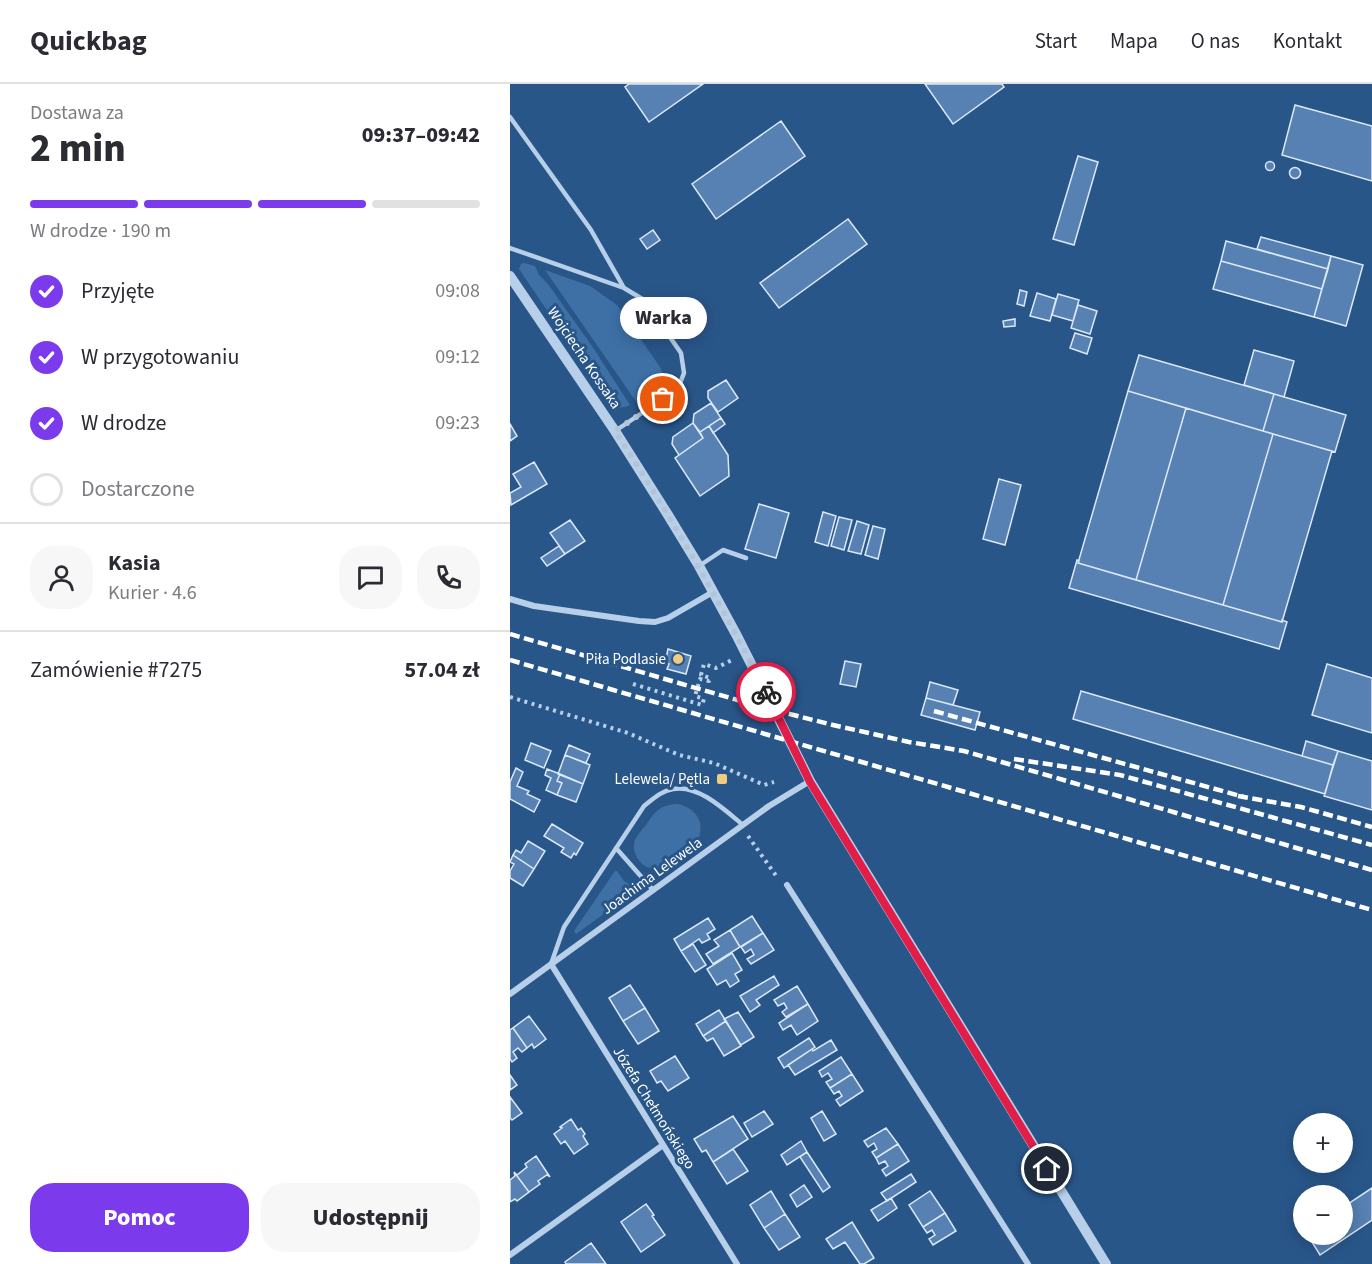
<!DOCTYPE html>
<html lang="pl">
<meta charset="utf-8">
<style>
body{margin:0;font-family:"Source Sans 3",sans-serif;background:#f7f7f7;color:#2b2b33;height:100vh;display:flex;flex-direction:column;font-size:22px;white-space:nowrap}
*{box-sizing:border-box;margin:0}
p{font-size:20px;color:#7c7c81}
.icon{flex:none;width:33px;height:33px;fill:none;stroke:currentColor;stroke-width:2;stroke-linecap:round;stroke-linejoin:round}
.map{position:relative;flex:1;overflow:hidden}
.sheet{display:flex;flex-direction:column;background:#fff;width:510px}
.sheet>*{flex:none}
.tools{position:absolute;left:783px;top:1029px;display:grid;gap:12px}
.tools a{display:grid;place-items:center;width:60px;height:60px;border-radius:50%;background:#fff;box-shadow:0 3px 15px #0003;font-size:30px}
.pin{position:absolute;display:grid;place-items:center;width:51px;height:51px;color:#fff;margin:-26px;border:3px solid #fff;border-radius:50%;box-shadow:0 2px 6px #0007}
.courier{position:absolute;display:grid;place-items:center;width:60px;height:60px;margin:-30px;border:4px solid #e11d48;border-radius:50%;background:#fff;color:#222;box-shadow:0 2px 8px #0007}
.bubble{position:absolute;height:42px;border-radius:21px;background:#fff;box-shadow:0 3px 15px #0003;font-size:20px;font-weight:800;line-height:42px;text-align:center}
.headline em{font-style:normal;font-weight:800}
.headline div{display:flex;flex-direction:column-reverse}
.headline{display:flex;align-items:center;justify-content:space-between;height:102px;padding:0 30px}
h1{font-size:39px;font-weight:800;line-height:45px}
.bar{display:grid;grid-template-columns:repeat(4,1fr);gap:9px 6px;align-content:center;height:72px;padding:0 30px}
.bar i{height:8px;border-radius:4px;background:#e1e1e2}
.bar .active{background:#7c3aed}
.bar p{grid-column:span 4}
.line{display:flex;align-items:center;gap:15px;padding:0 30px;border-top:2px solid #e1e1e2}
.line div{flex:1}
.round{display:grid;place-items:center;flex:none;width:63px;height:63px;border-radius:24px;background:#f7f7f7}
ol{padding:0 30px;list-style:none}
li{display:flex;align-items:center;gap:18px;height:66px}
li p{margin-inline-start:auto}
li .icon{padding:6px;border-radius:50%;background:#7c3aed;color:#fff;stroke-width:4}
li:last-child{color:#7c7c81}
li i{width:33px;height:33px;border:3px solid #e1e1e2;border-radius:50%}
.action{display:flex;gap:12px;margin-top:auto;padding:12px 30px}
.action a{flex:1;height:69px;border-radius:24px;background:#7c3aed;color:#fff;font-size:24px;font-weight:800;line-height:69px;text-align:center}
.action a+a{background:#f7f7f7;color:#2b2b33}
header{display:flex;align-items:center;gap:36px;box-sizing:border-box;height:84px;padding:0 30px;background:#fff;border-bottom:2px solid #e1e1e2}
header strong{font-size:28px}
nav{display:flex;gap:33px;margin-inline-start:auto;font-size:21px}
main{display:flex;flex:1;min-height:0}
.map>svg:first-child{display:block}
.green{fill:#3e70a6}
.building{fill:#5681b2;stroke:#dbe8f7;stroke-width:1.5}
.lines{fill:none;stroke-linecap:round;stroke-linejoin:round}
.path{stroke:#b7cfe9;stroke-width:4;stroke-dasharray:3 4.5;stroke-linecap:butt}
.service{stroke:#b7cfe9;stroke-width:4.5}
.minor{stroke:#b7cfe9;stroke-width:6}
.tertiary{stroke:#b7cfe9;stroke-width:10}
.rail{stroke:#fff;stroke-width:4.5;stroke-dasharray:10 4.5;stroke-linecap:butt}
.done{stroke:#b4c4d6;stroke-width:6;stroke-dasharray:0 10.8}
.route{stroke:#e11d48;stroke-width:8}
.poi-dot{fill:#f0cc7e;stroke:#295689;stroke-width:2}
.labels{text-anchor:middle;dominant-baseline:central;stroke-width:6;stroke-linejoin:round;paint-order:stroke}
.street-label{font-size:15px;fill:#fff;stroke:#295689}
.poi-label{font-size:15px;fill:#fff;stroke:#295689;text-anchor:end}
</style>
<header>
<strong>Quickbag</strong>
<nav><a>Start</a><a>Mapa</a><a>O nas</a><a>Kontakt</a></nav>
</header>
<main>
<section class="sheet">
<div class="headline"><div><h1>2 min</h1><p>Dostawa za</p></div><em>09:37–09:42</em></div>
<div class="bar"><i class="active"></i><i class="active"></i><i class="active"></i><i></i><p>W drodze · 190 m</p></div>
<ol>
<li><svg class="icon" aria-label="check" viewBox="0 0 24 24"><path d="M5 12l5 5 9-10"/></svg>Przyjęte<p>09:08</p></li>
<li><svg class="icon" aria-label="check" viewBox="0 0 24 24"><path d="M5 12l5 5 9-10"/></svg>W przygotowaniu<p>09:12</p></li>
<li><svg class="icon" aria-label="check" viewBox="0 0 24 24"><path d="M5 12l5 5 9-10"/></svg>W drodze<p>09:23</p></li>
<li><i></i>Dostarczone</li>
</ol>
<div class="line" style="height:108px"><a class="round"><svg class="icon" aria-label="person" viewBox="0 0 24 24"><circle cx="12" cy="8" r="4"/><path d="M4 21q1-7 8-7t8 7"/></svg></a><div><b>Kasia</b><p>Kurier · 4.6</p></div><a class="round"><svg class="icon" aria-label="chat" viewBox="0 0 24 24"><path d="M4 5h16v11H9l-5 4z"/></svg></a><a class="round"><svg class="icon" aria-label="phone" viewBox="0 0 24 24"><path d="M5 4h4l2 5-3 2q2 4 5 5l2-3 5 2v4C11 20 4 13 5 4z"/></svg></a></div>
<div class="line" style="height:78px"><div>Zamówienie #7275</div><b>57.04 zł</b></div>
<div class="action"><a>Pomoc</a><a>Udostępnij</a></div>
</section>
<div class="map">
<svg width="862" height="1180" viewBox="0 0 862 1180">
<rect width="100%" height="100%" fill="#295689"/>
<path class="green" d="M14 179 25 182 29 191 38 200 84 265 120 321C111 325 107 324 99 318L9 185 11 180Z
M35 186 80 202 107 221 150 283C160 305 143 310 127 319Z
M168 720C176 722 183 726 187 732 203 758 161 793 137 783 128 779 121 766 125 756 127 751 132 746 136 741 140 735 144 728 151 724 156 721 162 720 168 720Z
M105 787H107L114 797 124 803 126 807 66 850 64 847Z"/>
<path class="building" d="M119 0H193L139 38 115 3Z
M415 0H492L494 3 443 40Z
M785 21 862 42V97L772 71Z
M271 37 295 72 206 135 182 100Z
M568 72 588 78 564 161 543 155Z
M755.5 82a4.5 4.5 0 1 1 9 0a4.5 4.5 0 1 1-9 0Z
M779.5 89a5.5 5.5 0 1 1 11 0a5.5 5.5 0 1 1-11 0Z
M338 135 357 160 269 224 250 199Z
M143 146 150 156 137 165 130 155Z
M751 153 821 172 818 185 747 165Z
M716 157 818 185 812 205 711 177Z
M821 172 853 181 836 242 804 233Z
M711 177 812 205 804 233 703 205Z
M510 206 517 208 514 222 507 220Z
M527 209 546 215 540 237 520 232Z
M548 210 569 216 563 237 542 231Z
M568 221 587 227 580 250 561 244Z
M505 235V242L494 243 493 237Z
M565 249 582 254 577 270 560 264Z
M744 266 784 277 774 313 734 301Z
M629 271 764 310 753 347 618 307Z
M216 296 228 314 208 328 198 314V307Z
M618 307 676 324 626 496 568 479Z
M764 310 836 331 825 368 753 347Z
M201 319 211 334 190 348 183 339 184 330Z
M676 324 763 350 713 521 626 496Z
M211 334 215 340 203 349 199 342Z
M183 339 193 354 169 371 162 360 163 353Z
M0 340 7 352 0 357Z
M199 342 218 371 219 392 190 412 165 374 193 354 190 348Z
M763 350 822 367 772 538 713 521Z
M24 378 37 400 1 421 0 409 11 403 3 390Z
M489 395 511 401 495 461 473 455Z
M249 420 279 429 266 474 235 465Z
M313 428 326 432 318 462 305 458Z
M329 433 342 436 334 466 321 462Z
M60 436 75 457 55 470 40 449Z
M347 437 359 441 351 470 338 467Z
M363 442 375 445 368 475 355 471Z
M49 462 55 470 37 482 31 474Z
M567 476 569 477 568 479 713 521 772 538V536L777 538 769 565 559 504Z
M158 565 181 572 176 590 157 585 159 580 155 579Z
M335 577 351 580 346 603 330 600Z
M817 580 862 594V649L802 631Z
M420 598 448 606 443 621 416 614Z
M571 607 823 681 815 710 563 635Z
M416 614 470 628 465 646 411 631Z
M796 657 828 667 823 681 792 672Z
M21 659 41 667 34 684 15 676Z
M59 661 80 670 76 679 55 671Z
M828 667 862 677V726L814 712Z
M55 671 80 681 73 700 48 690Z
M6 684 13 688 7 702 19 707 17 710 30 716 24 728 0 715V698Z
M37 685 50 690 47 697 52 699 47 711 36 706 41 694 35 691Z
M50 690 73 700 66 718 47 711 52 699 47 697Z
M42 740 73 759 66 771 64 769 61 774 51 768 54 764 34 752Z
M18 757 35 767 24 785 3 771 6 766 11 769Z
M3 771 24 785 13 802 0 794V787L4 780 0 778Z
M242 832 253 849 230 863 220 846Z
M198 834 205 845 197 850 200 855 192 859 189 855 171 867 164 855Z
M220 846 230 863 203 880 196 870 209 862 204 856Z
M253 849 264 866 241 880 237 875 244 871 241 865 235 869 231 863Z
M183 860 196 881 185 888 171 867Z
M222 869 232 886 225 890 229 897 220 903 216 896 207 901 197 885Z
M264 892 269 901 246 916 250 921 240 928 230 912Z
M120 901 135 924 113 937 99 914Z
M287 902 298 920 276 933 272 928 277 924 274 919 268 922 264 916Z
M298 920 308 937 287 951 281 941 273 946 269 939Z
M135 924 149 947 128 960 113 937Z
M209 926 216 937 193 952 186 940Z
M228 928 244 953 231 961 214 935Z
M19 932 36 955 24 964 22 960 17 964 3 944Z
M216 937 231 962 214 972 203 954 197 957 193 952Z
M3 944 17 964 12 968 8 964 3 968 7 974 2 978 0 975V946Z
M299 954 305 963 274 984 268 974Z
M321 956 327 966 285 991 278 981 302 965 303 967Z
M165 972 179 994 158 1007 151 997 147 999 140 987Z
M331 973 342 990 320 1004 316 998 322 995 318 989 312 993 309 987Z
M342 990 353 1007 330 1022 326 1016 332 1012 329 1007 324 1010 320 1004Z
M0 991 7 1001 0 1006Z
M0 1013 12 1029 2 1036 0 1034Z
M254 1027 263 1040 242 1053 234 1039Z
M312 1027 326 1050 314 1057 301 1034Z
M223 1032 238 1055 203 1078 196 1066 192 1068 184 1055Z
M61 1035 68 1046 71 1044 75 1050 73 1052 78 1060 64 1070 55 1057 51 1060 44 1050 52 1044 50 1043Z
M376 1044 388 1060 366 1074 362 1068 367 1065 364 1059 358 1063 354 1057Z
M291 1057 297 1068 277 1081 271 1071Z
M388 1060 399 1077 376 1092 372 1086 378 1082 375 1077 369 1080 366 1074Z
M223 1065 238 1087 217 1100 203 1078Z
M297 1068 320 1103 313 1108 290 1073Z
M26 1072 40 1093 37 1091 28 1097 30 1100 19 1108 4 1088 7 1091 17 1083 15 1080Z
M4 1088 19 1108 7 1117 5 1115 0 1118V1096L5 1092Z
M401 1090 406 1098 377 1117 371 1109Z
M294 1101 302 1113 287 1123 280 1111Z
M862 1104V1136L810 1171 797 1150H832V1124Z
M261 1107 275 1130 254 1144 240 1121Z
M420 1107 435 1129 413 1143 399 1121Z
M381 1114 387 1124 368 1137 361 1126Z
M136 1120 144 1131 142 1132 155 1151 131 1168 111 1138Z
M435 1129 446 1147 423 1161 419 1155 425 1151 422 1146 417 1149 413 1143Z
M275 1130 290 1153 269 1166 254 1144Z
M342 1138 364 1174 354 1180H350L335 1158 323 1165 316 1155Z
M81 1159 96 1180H56L55 1178Z"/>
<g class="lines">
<path class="path" d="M123 600 192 621 194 615 185 612 190 595 199 597 200 594 191 591 194 580 206 584 222 576
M0 613 118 649 169 671 204 679 254 701 264 698
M238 752 267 793"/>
<path class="service" d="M0 33 81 146 114 204
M0 164 114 204 134 216 171 269 174 289 169 302 153 315 105 347
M189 482 213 466 236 474
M106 764 143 806
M41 880 54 843 134 722C143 715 151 707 163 705 188 700 215 726 233 741"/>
<path class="minor" d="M0 515 24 522 129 537 145 538 158 534 203 508
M277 801 518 1180
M41 880 227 1180
M0 910 259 722 300 697
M0 1171 153 1061"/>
<path class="tertiary" d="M0 192 105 347 158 431 189 482 227 552 300 697 596 1180"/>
<path class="rail" d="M0 550 248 622 323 641 399 658 454 667 862 786
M0 576 862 826
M424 627 734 713
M504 675 610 691 862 761
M728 712 791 723 862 743"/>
</g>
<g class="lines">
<path class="done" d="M153 315 105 347C160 431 210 518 256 608"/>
<path class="route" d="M256 608 300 698 537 1085"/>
</g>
<g class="poi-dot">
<circle cx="168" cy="575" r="6"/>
<rect x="206" y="689" width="12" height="12" rx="3"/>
</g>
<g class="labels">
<g class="street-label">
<text transform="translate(74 274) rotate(56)">Wojciecha Kossaka</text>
<text transform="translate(142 792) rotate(-36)">Joachima Lelewela</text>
<text transform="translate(144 1024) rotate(58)">Józefa Chełmońskiego</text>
</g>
<g class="poi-label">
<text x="156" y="575">Piła Podlasie</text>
<text x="200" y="695">Lelewela/ Pętla</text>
</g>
</g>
</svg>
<div class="tools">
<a>+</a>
<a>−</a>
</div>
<div class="pin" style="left:153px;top:315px;background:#ea580c"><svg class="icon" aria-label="bag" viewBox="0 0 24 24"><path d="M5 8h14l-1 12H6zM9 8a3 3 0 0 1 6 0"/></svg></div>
<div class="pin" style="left:537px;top:1085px;background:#1f2937"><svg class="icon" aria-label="home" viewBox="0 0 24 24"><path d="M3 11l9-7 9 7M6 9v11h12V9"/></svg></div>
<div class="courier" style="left:256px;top:608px"><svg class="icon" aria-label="bike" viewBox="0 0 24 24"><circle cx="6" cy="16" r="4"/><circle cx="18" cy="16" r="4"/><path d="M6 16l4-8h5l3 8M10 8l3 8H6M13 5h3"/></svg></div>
<div class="bubble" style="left:110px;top:213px;width:87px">Warka</div>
</div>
</main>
